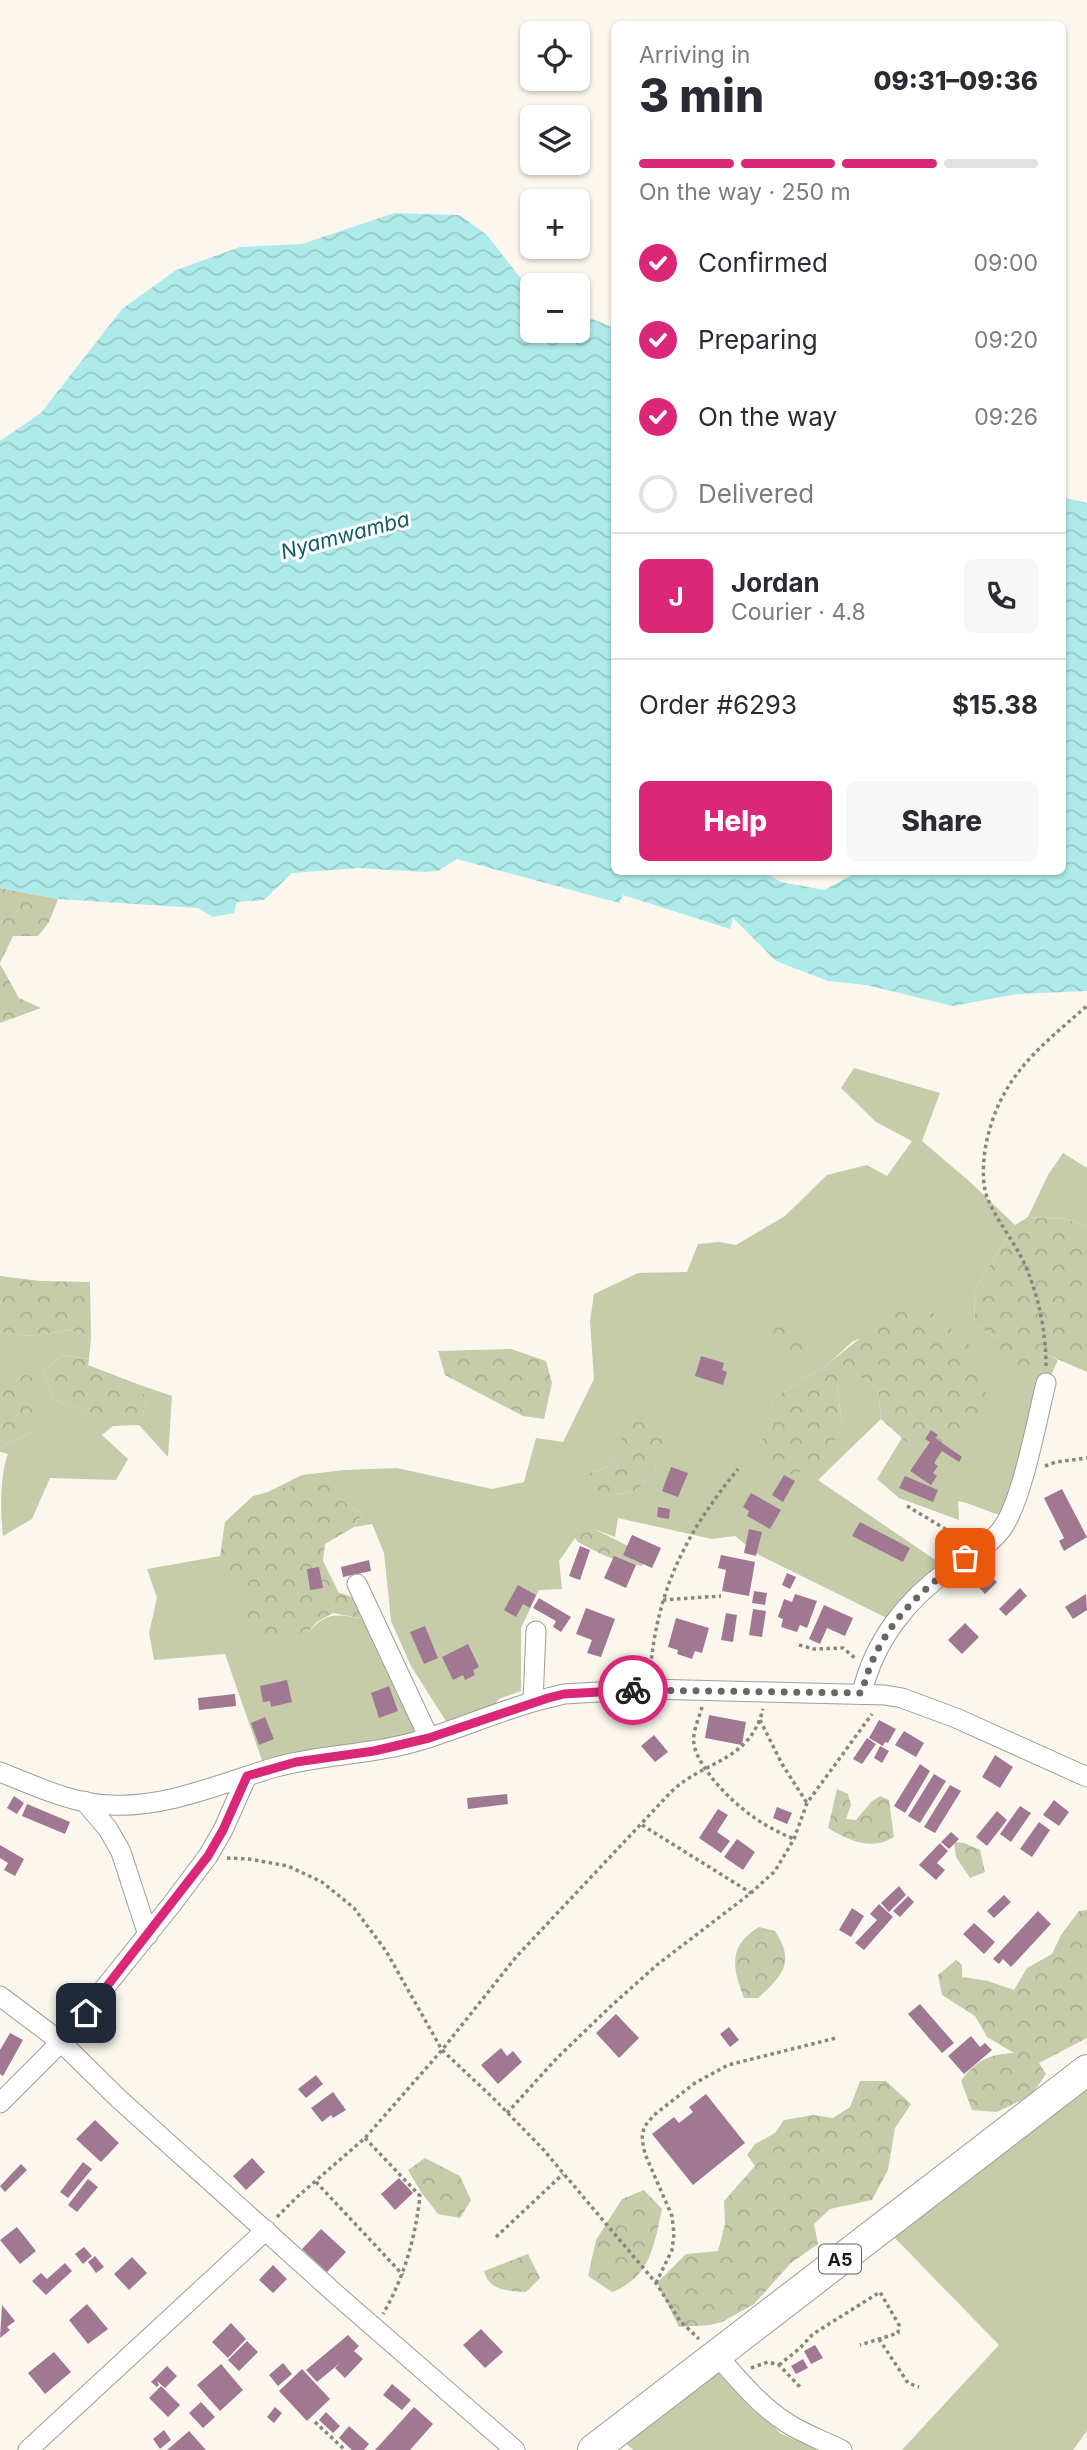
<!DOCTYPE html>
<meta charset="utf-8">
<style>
body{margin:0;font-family:Inter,sans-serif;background:#f7f7f7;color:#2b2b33;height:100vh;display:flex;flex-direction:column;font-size:26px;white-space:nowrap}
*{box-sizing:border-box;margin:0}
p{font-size:23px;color:#7c7c81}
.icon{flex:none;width:38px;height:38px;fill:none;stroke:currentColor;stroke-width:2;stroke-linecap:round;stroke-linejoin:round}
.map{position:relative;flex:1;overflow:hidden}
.side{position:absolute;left:611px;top:21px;width:455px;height:854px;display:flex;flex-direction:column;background:#fff;border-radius:10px;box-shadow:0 2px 5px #0004}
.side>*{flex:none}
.controls{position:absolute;left:520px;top:21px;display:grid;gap:14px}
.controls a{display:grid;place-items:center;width:70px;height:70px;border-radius:10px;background:#fff;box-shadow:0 2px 5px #0004;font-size:35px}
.pin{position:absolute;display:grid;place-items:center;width:60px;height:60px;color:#fff;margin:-30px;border-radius:14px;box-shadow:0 4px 10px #0006}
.courier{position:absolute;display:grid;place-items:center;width:70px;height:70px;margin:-35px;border:5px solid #db2777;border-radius:50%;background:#fff;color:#222;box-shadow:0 2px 9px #0007}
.overview em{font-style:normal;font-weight:800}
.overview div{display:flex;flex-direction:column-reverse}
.overview{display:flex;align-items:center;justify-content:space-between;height:119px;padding:0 28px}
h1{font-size:46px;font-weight:800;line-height:52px}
.bar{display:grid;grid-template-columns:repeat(4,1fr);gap:10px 7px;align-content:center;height:84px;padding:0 28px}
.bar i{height:9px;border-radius:5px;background:#e1e1e2}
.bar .current{background:#db2777}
.bar p{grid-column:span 4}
.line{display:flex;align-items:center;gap:18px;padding:0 28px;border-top:2px solid #e1e1e2}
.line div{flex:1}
.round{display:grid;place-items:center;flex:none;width:74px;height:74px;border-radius:10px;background:#f7f7f7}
ol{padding:0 28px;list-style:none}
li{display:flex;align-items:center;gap:21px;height:77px}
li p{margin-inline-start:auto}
li .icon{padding:7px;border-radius:50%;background:#db2777;color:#fff;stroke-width:4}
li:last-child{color:#7c7c81}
li i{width:38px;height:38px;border:4px solid #e1e1e2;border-radius:50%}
.cta{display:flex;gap:14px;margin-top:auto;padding:14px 28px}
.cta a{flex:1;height:80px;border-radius:10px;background:#db2777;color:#fff;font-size:28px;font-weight:800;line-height:80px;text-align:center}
.cta a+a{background:#f7f7f7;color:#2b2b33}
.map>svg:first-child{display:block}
.grass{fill:#c6cba9;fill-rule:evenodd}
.forest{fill:url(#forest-crowns)}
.water{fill:url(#water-waves)}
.building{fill:#a07892}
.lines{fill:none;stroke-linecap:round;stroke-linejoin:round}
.minor-casing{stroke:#a19d95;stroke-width:21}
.highway-casing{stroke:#a19d95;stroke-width:32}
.path{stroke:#898680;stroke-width:3.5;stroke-dasharray:3.5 3.5;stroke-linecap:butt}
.minor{stroke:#fff;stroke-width:19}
.highway{stroke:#fff;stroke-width:30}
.done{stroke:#6a6762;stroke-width:7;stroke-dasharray:0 12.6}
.route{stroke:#db2777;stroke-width:9}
.labels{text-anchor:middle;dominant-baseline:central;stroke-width:6;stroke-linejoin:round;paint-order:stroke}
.shield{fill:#fff;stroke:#605f5d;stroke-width:2}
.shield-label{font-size:18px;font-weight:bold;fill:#1c1a17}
.water-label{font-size:21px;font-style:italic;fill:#0d6062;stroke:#fff}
</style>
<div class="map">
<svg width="1087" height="2450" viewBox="0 0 1087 2450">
<defs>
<pattern id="forest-crowns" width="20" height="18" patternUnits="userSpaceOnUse" patternTransform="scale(1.75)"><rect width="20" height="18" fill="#c6cba9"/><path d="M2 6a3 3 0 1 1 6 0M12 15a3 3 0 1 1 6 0" fill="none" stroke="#aaae91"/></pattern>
<pattern id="water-waves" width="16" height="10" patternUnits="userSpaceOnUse" patternTransform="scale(1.75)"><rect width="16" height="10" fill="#aeeaea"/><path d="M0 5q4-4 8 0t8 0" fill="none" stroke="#95c8c8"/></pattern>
</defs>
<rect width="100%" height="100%" fill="#fbf7ee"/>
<path class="grass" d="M854 1068 940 1093 922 1141 969 1181 1015 1225 974 1291 975 1324 997 1339 1025 1383 1048 1355 1058 1360 1040 1399 1003 1516C988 1512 973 1504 958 1501L959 1520 899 1498 877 1479 902 1438 916 1451 979 1355 926 1306 852 1342 829 1363 774 1398 759 1455 842 1423 837 1388 850 1370 878 1388 881 1419 818 1480 953 1572 901 1625 759 1555 735 1536 712 1539 618 1518 615 1537 594 1529 582 1533 578 1542 575 1538 559 1561 562 1589 539 1590 521 1628V1691L499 1699 494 1705 449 1726 411 1666 391 1621 384 1553 372 1524 354 1527 362 1514 344 1502 268 1492 302 1475 344 1470 397 1468 492 1489 524 1482 536 1438 563 1442 594 1379 590 1321 594 1294 638 1273 687 1272 698 1244 719 1242 736 1245 785 1216 827 1175 867 1165 887 1176 912 1141 876 1122 841 1088ZM622 1455 657 1465 638 1490 616 1495 584 1474 604 1469Z
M1063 1153 1087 1168V1226L1065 1219 1028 1217 1048 1175Z
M70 1330 91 1338 89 1359 62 1355 43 1371 54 1400 101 1417H142L147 1401 140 1385 172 1396 168 1457 139 1425 113 1426 102 1435 128 1459 116 1480 50 1478 32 1519 3 1536C0 1511 0 1474 8 1454L0 1452V1447L32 1432 11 1369H0V1332L30 1336Z
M220 1556 242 1584V1609L307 1633C328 1611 336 1614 364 1619L421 1735 265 1769 225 1654 154 1660 149 1633 157 1598 147 1569Z
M1087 2081V2431L1073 2450H902L999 2345 891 2234Z
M720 2367 780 2433 817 2450H633L626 2443Z"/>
<path class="forest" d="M0 888 58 899 49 922 38 936H13L0 963Z
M0 964 19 998 41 1008 0 1023Z
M1028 1217 1065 1219 1087 1226V1372L1048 1355 1026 1383 1004 1371 997 1339 975 1324 974 1291 1015 1225Z
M0 1276 41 1281 90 1282 91 1338 70 1330 30 1336 0 1332Z
M926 1306 980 1355 988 1402 957 1444 916 1451 881 1419 878 1388 851 1371 837 1388 842 1423 825 1464 785 1476 758 1455 774 1398 829 1363 894 1311Z
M779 1319C799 1323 808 1326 816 1347L797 1353 770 1341Z
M511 1349 546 1361 552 1383 544 1419 523 1416 445 1375 438 1351Z
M62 1355 89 1359 88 1365 140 1385 147 1401 142 1417H101L54 1400 43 1371Z
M0 1369H11L35 1379 42 1415 32 1432 0 1447Z
M648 1416 665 1442 657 1465 638 1490 616 1495 584 1493V1474L604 1469 622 1455 621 1419Z
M315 1480H333L344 1502 362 1514 354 1527 325 1544 323 1561 339 1593C355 1596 360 1604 364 1619L333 1613 317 1622 307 1633 256 1639 242 1609 241 1584 220 1556 225 1522 253 1496Z
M594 1529 640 1552 643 1566C620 1564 598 1553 578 1542L582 1533Z
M837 1789 848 1794 851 1805 846 1819 856 1820 871 1802 880 1796 889 1800 894 1837C872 1851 849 1841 828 1828Z
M954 1842 964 1843 980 1850 985 1872 970 1878 956 1857Z
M1087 1910V2038L1039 2063 1046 2074 1032 2095 997 2112 972 2110 961 2081C976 2060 990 2054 1014 2053L987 2037 975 2016 942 1995 938 1975 956 1960 962 1965V1977L988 1981 1014 1990 1027 1968 1052 1954 1061 1935 1079 1911Z
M759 1927 775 1931C796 1963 782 1976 758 1998H744C732 1967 728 1946 759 1927Z
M860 2081H886L911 2104 895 2128 888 2170 872 2200 830 2209 814 2224 818 2244 791 2263 754 2304 722 2322 710 2325 679 2327 657 2283 686 2254 718 2251 725 2224 724 2201 755 2166 747 2155 755 2144 775 2133 784 2120 813 2115 833 2118 850 2107Z
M425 2158 460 2176 471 2200 460 2218 438 2214 421 2192 408 2170Z
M644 2190 662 2209C654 2245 651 2277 612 2292L588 2276 596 2240 622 2199Z
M528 2254 540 2278 526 2292C508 2291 489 2291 484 2271Z"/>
<path class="water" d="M394 213 459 215 487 235 526 285 532 289V331H578V313L614 328V872H764L781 882 824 890 857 872H1062V497L1087 503V991L1017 994 953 1006 866 985 828 981 776 961 733 918 730 929 623 895 619 903 457 859 438 871 425 872 358 868 292 873 264 900 237 902 234 913 213 917 198 908 58 899 0 888V441L41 413 122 309 176 270 240 247 302 244Z"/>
<path class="building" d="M701 1356 724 1363 722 1370 727 1372 723 1385 695 1376Z
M931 1430 938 1435 935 1438 962 1457 959 1462 942 1451 934 1463 938 1466 933 1473 937 1476 931 1485 910 1471 930 1442 925 1439Z
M671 1467 688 1473 678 1497 662 1491Z
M784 1475 795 1481 783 1502 772 1495Z
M905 1476 938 1490 933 1502 899 1488Z
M1062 1489 1087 1537 1064 1551 1059 1541 1064 1538 1044 1498Z
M751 1493 781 1510 770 1529 747 1516 749 1511 743 1507Z
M658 1507 670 1509 669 1519 657 1517Z
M860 1522 910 1548 903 1562 852 1536Z
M749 1529 762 1532 756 1556 744 1553Z
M632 1535 661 1548 652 1568 623 1555Z
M580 1546 590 1550 580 1580 569 1576Z
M721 1555 755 1562 749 1596 722 1591 726 1570 718 1568Z
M614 1556 636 1565 626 1588 604 1578Z
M369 1560 371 1571 343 1577 341 1567Z
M319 1567 323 1588 310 1590 307 1569Z
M984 1569 997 1582 985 1594 972 1580Z
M787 1573 796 1577 790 1589 782 1585Z
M518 1585 536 1595 530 1608 523 1604 516 1617 504 1610Z
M1020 1588 1027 1596 1006 1616 999 1609Z
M754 1591 767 1593 765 1605 752 1603Z
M795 1594 817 1601 807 1628 800 1625 797 1632 781 1627 783 1619 778 1617 784 1599 792 1602Z
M1086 1594 1087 1610 1073 1619 1065 1607Z
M539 1598 571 1617 561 1632 553 1627 556 1621 533 1608Z
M824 1605 853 1618 845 1636 827 1628 820 1644 809 1639Z
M586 1608 615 1619 601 1657 587 1653 592 1640 576 1634Z
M753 1609 766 1611 762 1637 749 1635Z
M726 1613 737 1615 733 1642 721 1640Z
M676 1618 709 1628 702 1653 695 1651 692 1659 677 1654 678 1650 668 1647Z
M965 1623 979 1637 962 1654 948 1640Z
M425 1626 438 1658 424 1664 410 1632Z
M468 1644 479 1667 473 1670 475 1675 465 1680 463 1675 453 1680 442 1657Z
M287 1680 292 1702 271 1707 270 1701 263 1702 260 1686Z
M389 1686 398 1711 379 1718 371 1693Z
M235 1694 236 1706 199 1710 198 1698Z
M709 1715 746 1722 742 1745 705 1738Z
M265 1717 274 1739 259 1745 251 1723Z
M879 1720 896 1729 888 1743 885 1742 883 1746 869 1738Z
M904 1731 924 1743 916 1757 895 1745Z
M654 1735 668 1752 655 1762 641 1746Z
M867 1738 876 1744 862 1764 853 1759Z
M880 1746 889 1751 882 1763 874 1758Z
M995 1755 1013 1767 1000 1788 982 1777Z
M920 1764 930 1771 905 1813 894 1806Z
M934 1774 946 1781 920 1823 908 1816Z
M950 1785 961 1791 935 1833 924 1827Z
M507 1794 508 1804 468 1809 467 1798Z
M14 1796 24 1803 17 1814 7 1808Z
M1054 1800 1069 1812 1059 1826 1043 1815Z
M27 1804 70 1822 65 1834 22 1816Z
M1020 1806 1031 1813 1011 1842 1000 1834Z
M777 1807 792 1813 787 1824 773 1818Z
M718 1809 728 1815 717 1832 730 1841 721 1853 699 1838Z
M997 1811 1007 1820 987 1846 976 1837Z
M1039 1822 1050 1830 1032 1857 1020 1849Z
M951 1832 959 1839 949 1849 941 1842Z
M737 1839 755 1852 743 1870 724 1857Z
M940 1843 948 1851 937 1863 945 1870 936 1880 919 1865Z
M0 1845 24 1859 15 1876 4 1870 8 1863 0 1858Z
M899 1886 906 1895 889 1912 881 1903Z
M1004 1895 1011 1902 994 1918 987 1911Z
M908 1896 914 1902 900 1917 893 1911Z
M879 1904 893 1917 864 1950 855 1943 877 1920 870 1914Z
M852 1908 864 1916 851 1937 839 1930Z
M1038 1911 1051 1924 1011 1967 1003 1959 999 1964 993 1959Z
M974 1923 995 1942 984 1954 963 1934Z
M920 2004 954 2043 942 2053 908 2014Z
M616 2014 639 2038 619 2058 596 2033Z
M729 2027 739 2040 730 2047 720 2034Z
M10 2033 23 2040 3 2076 0 2074V2050Z
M971 2036 980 2047 985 2043 992 2050 964 2074 948 2056Z
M501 2048 507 2056 513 2051 522 2062 498 2084 481 2065Z
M316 2075 323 2084 306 2098 298 2089Z
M333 2092 346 2110 333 2118 331 2115 322 2122 311 2108Z
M706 2094 745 2143 693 2185 652 2134 674 2117 679 2123 693 2112 689 2107Z
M95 2120 119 2143 101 2162 76 2139Z
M252 2158 265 2172 246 2190 233 2176Z
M83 2162 92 2169 68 2198 60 2192Z
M21 2164 27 2170 5 2192 0 2186Z
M399 2178 413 2193 395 2210 381 2194Z
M88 2179 98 2187 77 2212 68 2205Z
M17 2227 36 2251 20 2264 0 2240Z
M321 2229 346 2252 327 2272 302 2249Z
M84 2247 92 2256 83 2264 75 2254Z
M95 2256 104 2267 96 2273 88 2262Z
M132 2257 147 2273 129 2290 114 2274Z
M65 2263 72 2271 46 2295 32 2281 41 2273 47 2279Z
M273 2265 287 2279 273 2293 259 2280Z
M87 2304 108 2329 88 2344 69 2320Z
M2 2305 15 2321 7 2327 10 2330 0 2338Z
M231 2323 246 2339 228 2358 212 2342Z
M481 2329 503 2352 485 2368 463 2345Z
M348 2335 359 2346 354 2351 363 2359 345 2378 335 2368 340 2363 317 2382 306 2370Z
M247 2341 258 2352 239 2371 228 2360Z
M815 2345 823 2358 811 2364 804 2351Z
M54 2352 71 2372 45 2394 28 2373Z
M803 2359 808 2368 796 2374 791 2366Z
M283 2363 292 2374 278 2386 269 2375Z
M221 2364 243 2390 220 2411 197 2385Z
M167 2366 177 2376 165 2388 157 2381 159 2385 157 2387 151 2382Z
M302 2369 330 2399 307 2421 279 2391Z
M392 2384 411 2400 402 2410 383 2395Z
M161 2386 180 2405 168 2417 149 2398Z
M201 2402 215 2417 203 2428 189 2413Z
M275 2407 282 2413 274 2423 267 2417Z
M414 2407 433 2424 410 2450H375Z
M326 2412 340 2426 333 2433 319 2420Z
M349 2426 369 2444 364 2450H352L339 2438Z
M164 2430 171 2440 160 2449 153 2439Z
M189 2431 206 2450H167Z"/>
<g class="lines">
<g class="minor-casing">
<path id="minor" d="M357 1584 429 1738
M862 1693C874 1641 907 1599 950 1569 967 1557 988 1547 1001 1530 1022 1503 1037 1419 1046 1383
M533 1701 536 1631
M0 1772C35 1786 73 1804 111 1805 167 1808 224 1782 276 1767 319 1755 364 1755 407 1744 455 1732 500 1709 548 1698L564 1694 649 1689 885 1695 902 1698 956 1718 1087 1777
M84 1801 108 1829 121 1852 148 1935
M0 1996 61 2042 120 2100 338 2296 515 2450
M0 2103 61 2042 172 1904 208 1856 223 1830 247 1776
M716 2354C737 2378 760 2406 787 2423 804 2434 824 2441 842 2450
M28 2450 266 2230"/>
</g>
<g class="highway-casing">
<path id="highway" d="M593 2450 1087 2070"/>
</g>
<path class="path" d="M1046 1366C1046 1329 1037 1286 1019 1253 1009 1235 995 1217 987 1197 982 1183 983 1165 985 1150 997 1080 1036 1050 1087 1006
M1045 1466 1056 1462 1087 1458
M907 1506 962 1539
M663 1600 721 1596
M799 1645 814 1649 843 1648 856 1659
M650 1673C657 1589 686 1533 738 1469
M702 1707C699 1719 692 1732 694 1744 696 1757 705 1768 712 1778 735 1806 760 1825 794 1839
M760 1720 782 1764 807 1803
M642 1825 751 1893
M227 1858 249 1859 288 1866 322 1882 354 1908 386 1951 442 2050 492 2097 542 2148 656 2283 680 2321 699 2339
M507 2113 557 2058 611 2006 658 1964 751 1893 775 1871 794 1839 807 1803 872 1714
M365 2138 420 2196C415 2239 405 2275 383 2314
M316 2182 403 2275
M277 2217 297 2197 365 2138 442 2050 516 1957 671 1792C704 1760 750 1762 763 1709
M496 2237 563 2174
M656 2283 672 2250 674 2234 672 2216 645 2154 642 2139 644 2127 654 2115 695 2083 728 2065 836 2038
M879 2339 908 2383 919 2387
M779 2365 799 2349 813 2334 880 2292 899 2325 898 2333 860 2345
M751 2368 768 2362 779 2365 800 2387
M315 2422 345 2450"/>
<use href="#minor" class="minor"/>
<use href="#highway" class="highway"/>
</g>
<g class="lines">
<path class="done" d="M633 1690 862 1693C875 1633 917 1592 965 1558"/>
<path class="route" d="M86 2013 208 1856 223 1830 247 1776 296 1762 374 1751 429 1738 548 1698 564 1694 633 1690"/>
</g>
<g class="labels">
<rect class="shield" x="819" y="2244.5" width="42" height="29" rx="5"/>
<g class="shield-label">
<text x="840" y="2259">A5</text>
</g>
<g class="water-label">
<text transform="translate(345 535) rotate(-15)">Nyamwamba</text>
</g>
</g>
</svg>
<div class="controls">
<a><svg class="icon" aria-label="locate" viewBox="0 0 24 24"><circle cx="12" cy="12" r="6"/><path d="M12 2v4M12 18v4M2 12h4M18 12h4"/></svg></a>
<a><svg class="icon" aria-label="layers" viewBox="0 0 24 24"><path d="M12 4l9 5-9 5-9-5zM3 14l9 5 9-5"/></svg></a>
<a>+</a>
<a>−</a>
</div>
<div class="pin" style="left:965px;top:1558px;background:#ea580c"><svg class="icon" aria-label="bag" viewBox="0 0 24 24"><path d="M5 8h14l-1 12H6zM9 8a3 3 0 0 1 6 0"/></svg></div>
<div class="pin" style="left:86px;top:2013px;background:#1f2937"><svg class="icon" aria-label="home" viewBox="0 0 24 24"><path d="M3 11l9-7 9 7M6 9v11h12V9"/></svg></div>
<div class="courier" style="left:633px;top:1690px"><svg class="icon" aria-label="bike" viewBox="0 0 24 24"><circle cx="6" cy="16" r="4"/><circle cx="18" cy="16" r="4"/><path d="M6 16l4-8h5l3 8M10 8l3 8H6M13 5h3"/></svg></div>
<section class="side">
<div class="overview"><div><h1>3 min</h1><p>Arriving in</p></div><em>09:31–09:36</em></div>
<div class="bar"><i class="current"></i><i class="current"></i><i class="current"></i><i></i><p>On the way · 250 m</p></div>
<ol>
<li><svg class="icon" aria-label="check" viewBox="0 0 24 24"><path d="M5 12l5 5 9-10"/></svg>Confirmed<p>09:00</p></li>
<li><svg class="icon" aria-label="check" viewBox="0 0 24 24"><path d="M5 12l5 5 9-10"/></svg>Preparing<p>09:20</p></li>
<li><svg class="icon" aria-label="check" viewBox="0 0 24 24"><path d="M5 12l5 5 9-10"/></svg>On the way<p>09:26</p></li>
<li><i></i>Delivered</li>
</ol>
<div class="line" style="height:126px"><b class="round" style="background:#db2777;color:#fff">J</b><div><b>Jordan</b><p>Courier · 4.8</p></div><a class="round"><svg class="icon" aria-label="phone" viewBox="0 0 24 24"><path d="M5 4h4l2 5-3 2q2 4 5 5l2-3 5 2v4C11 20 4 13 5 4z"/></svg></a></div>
<div class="line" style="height:91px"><div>Order #6293</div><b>$15.38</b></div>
<div class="cta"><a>Help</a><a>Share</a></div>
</section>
</div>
